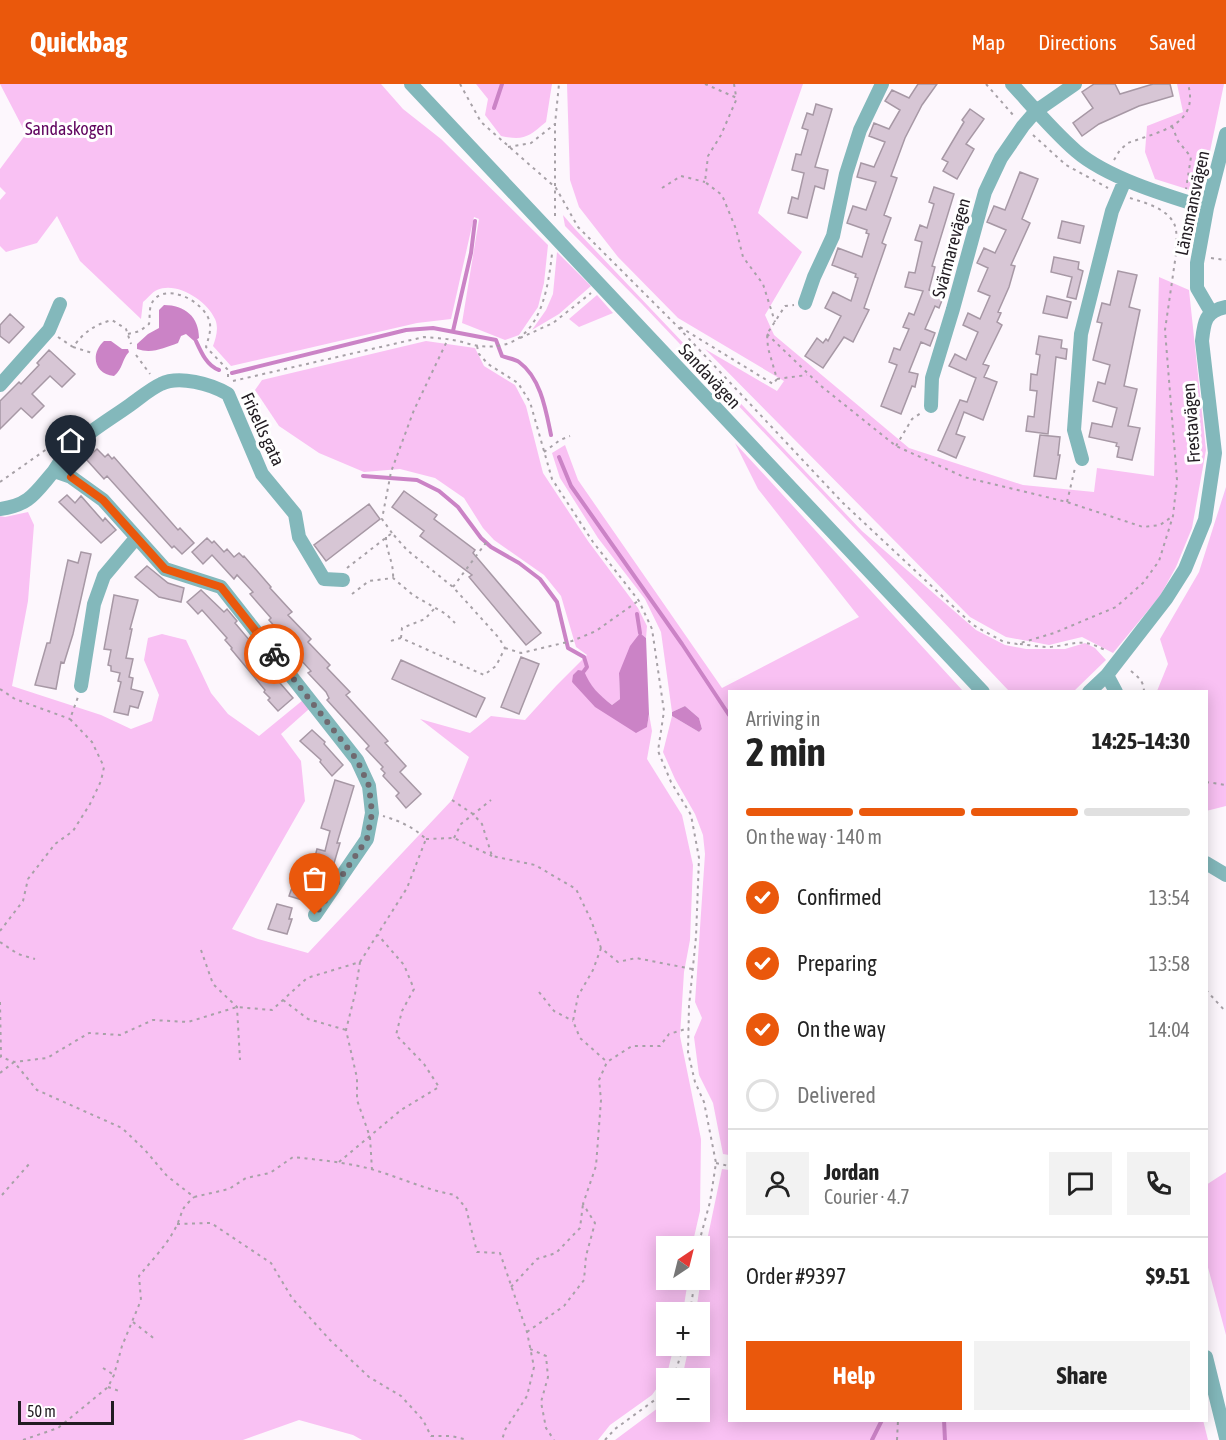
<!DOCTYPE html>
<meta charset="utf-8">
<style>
body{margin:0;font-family:"Asap Condensed",sans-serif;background:#f2f2f2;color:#222;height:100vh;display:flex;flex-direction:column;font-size:22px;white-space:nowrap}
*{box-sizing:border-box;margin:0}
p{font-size:20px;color:#767676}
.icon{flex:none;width:33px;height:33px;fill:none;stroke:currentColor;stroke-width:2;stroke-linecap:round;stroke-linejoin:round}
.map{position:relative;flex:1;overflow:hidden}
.details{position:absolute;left:728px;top:606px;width:480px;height:732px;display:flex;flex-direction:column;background:#fff;border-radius:0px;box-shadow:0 3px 15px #0003}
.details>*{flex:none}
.needle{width:39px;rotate:35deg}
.buttons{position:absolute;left:656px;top:1152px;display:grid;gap:12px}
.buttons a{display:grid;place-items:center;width:54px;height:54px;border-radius:0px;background:#fff;box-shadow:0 3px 15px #0003;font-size:30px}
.scale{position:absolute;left:18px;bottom:15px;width:96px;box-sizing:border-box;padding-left:6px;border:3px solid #221c22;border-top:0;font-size:16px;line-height:21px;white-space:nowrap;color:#221c22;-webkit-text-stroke:4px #fff;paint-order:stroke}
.pin{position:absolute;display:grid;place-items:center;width:51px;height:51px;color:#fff;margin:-62px -26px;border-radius:50% 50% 50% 0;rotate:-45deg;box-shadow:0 0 6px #0007}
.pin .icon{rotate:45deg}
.courier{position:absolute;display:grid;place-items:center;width:60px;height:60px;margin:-30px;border:4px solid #ea580c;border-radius:50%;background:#fff;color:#222;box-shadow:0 2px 8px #0007}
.overview em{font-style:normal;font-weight:700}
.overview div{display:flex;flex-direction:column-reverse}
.overview{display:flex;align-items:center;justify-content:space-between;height:102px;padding:0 18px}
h1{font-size:39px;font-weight:700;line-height:45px}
.bar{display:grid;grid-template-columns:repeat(4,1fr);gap:9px 6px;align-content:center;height:72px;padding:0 18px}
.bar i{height:8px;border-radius:4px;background:#e0e0e0}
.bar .active{background:#ea580c}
.bar p{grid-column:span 4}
.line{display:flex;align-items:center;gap:15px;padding:0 18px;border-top:2px solid #e0e0e0}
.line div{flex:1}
.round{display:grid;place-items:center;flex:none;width:63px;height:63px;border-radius:0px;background:#f2f2f2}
ol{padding:0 18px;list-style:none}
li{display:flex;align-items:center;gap:18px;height:66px}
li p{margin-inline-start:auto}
li .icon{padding:6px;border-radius:50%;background:#ea580c;color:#fff;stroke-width:4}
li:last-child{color:#767676}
li i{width:33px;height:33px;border:3px solid #e0e0e0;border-radius:50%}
.primary-button{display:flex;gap:12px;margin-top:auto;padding:12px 18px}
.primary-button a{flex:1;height:69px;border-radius:0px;background:#ea580c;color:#fff;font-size:24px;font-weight:700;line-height:69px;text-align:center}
.primary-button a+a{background:#f2f2f2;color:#222}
header{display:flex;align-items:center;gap:36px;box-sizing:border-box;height:84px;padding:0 30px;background:#ea580c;color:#fff}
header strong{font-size:28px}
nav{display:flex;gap:33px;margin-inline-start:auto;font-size:21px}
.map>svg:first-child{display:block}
.green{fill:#f9c1f3}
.water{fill:#cb83c6}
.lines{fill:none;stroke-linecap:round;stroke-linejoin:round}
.stream{stroke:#cb83c6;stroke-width:4}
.building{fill:#d7c6d5;stroke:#a798a5;stroke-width:1.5}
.path{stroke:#a7a1a7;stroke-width:2;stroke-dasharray:3 4.5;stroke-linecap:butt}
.minor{stroke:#83b8bb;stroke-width:14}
.done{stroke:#6f696f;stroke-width:6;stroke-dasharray:0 10.8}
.route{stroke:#ea580c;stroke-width:8}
.labels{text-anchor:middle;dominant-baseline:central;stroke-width:6;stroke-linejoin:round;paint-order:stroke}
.park-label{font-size:18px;fill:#61055f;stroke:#fff}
.street-label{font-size:18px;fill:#221c22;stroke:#fff}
</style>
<header>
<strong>Quickbag</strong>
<nav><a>Map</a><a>Directions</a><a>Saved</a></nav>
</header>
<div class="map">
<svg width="1226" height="1356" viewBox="0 0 1226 1356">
<rect width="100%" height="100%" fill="#fdf7fd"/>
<path class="green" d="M0 0H381L403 25 441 55 548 161 544 199 538 223 519 251 505 256 462 239 479 135 474 133 451 235 417 239 231 282 213 262C216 254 219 244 215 235 207 217 177 197 157 206 152 208 147 215 143 218L141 235 80 177 57 132 37 159 6 168 0 162V116L6 109 0 103V85L26 50Z
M476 0H552L546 38C528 53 524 57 501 52L485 31 488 15Z
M567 0H803L758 129 802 168 765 231 774 251 909 364 1023 401 1094 408 1097 384 1154 392 1159 193 1189 206 1206 366 1192 444 1176 483 1160 512 1113 569 1082 553 1049 561 1006 553 970 533 705 265 777 307 784 297 678 234 618 173 579 123 570 96Z
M1177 0H1224L1203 101 1190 106 1155 95 1145 68 1147 42 1183 28Z
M563 131 575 145 862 447 976 546 1005 561 1026 565H1065L1085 559 1095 564 1106 576 1074 607H1009L642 220 565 142Z
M557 168 591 202 559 230 532 246 546 226 553 210Z
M597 211 613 229 579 243 569 235Z
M426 257 475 264 484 282 515 301 526 322 543 389 588 457 638 524 647 542 646 554 640 549 619 589 620 615 612 621 599 611 588 597 572 598 647 643 649 630 652 647 647 675 682 731 693 781 690 856 684 888 680 952 701 1055 700 1127 692 1162H666V1196H688L683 1228H666V1262H674L667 1290 652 1311 610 1341 598 1356H362L353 1351 299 1336 243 1356H0V432L5 433 28 428 34 441 28 517 12 602 101 631 131 645 152 637 159 611 144 576 148 554 162 550 186 556 211 609 228 630 259 652 303 616 309 625 281 650 301 677 305 717 232 845 258 855 308 869 452 716 469 673 420 635 470 649 491 632 525 636 556 602 587 571 576 563 561 512 544 491 494 456 483 444 464 414 435 394 400 385 364 388 319 369 279 342 255 306 262 296Z
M735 359 963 607 729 608V1071L723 1070 713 1019 699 991 694 953 702 934 695 918 705 770 703 751 695 730 675 695 663 668 672 632 699 648 702 645 699 634 685 622 672 628 661 548 645 515 598 454 560 394 552 369 565 361 578 396 722 604 859 533 758 405Z
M1226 403V722L1206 727V608L1157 607 1168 580 1160 555 1199 488Z
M722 1085 729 1086V1336H1203L1208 1356H615L666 1318V1328H699V1294H682L689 1262H699V1228H696L705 1166Z
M1226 1088V1251L1206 1176V1101Z"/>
<path class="water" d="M164 221C185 221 199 233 199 254L194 257 186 250 181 252 178 259C164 264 152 270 137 265V260L148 250 159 244V226Z
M104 257H111L122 265H128L129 268C122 275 123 285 114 292 94 290 90 270 104 257Z
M640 549 646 554 649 630 647 643 636 649 595 623 572 598 573 591 578 586 584 587C590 602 599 611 612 621L620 615 619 589 630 562Z
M685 622 699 634 702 645 699 648 672 632V628Z"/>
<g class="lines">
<path class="stream" d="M494 24 502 0
M453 247 471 169 475 137
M196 257C201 268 207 282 219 286
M232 289 406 246 433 244 496 256 502 272C507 274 515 275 519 278 541 294 546 327 551 351
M559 373 571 402 682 560 729 631
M363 392 417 396 439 407 458 423 481 454 491 463 519 479 540 495 557 518 568 564 584 573 587 583 584 587
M637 530 640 549
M944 1336 945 1356
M872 1356 882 1336"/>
</g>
<path class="building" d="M918 0H937L922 21 905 54 891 92 897 94 884 131 891 134 882 159 886 161 864 224 869 226 853 258 844 253 823 284 805 272 817 254 823 259 826 255 828 257 841 232 825 224 833 208 851 217 858 194 855 193 856 190 832 181 838 164 862 173 869 150 866 149 867 146 847 139 853 122 866 126 876 98 857 93 861 79 874 83 885 58 869 52 874 39 889 45 900 26 885 17 892 6 909 14Z
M1094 0H1115L1120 10 1153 0H1170L1173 12 1139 22 1099 40 1082 52 1073 39 1093 24 1082 8Z
M816 20 832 25 815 83 828 86 824 105 815 102 807 134 788 129 792 113 798 115 804 89 792 86 796 70 801 71 808 46 802 44 807 29 813 31Z
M970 25 984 35 966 60 974 65 957 95 943 87 948 78 942 75 964 38 962 36Z
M1020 88 1038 95 1022 135 1030 139 1011 181 1015 182 1009 203 998 228 1001 229 997 238 1002 241 983 280 989 282 984 293 997 298 983 336 964 328 956 350 965 353 956 374 938 366 960 316 967 318 976 294 949 282 955 270 966 276 978 248 963 241 968 229 980 235 990 212 978 207 988 184 977 179 984 164 995 169 1006 146 987 138 994 122 1005 126Z
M934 103 954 110 932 182 935 183 929 206 944 211 939 224 935 222 925 245 935 249 930 262 921 258 909 288 918 290 915 303 912 302 901 330 881 322 897 281 889 278 894 264 900 266 909 245 903 243 909 229 914 231 923 207 905 203 909 188 915 189 922 158 915 156 920 141 927 144 934 120 929 118Z
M1062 137 1084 142 1080 159 1058 154Z
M1054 173 1079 178 1078 185 1083 187 1076 215 1067 213 1072 193 1051 188Z
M1118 187 1137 191 1129 223 1140 226 1124 302 1137 305 1128 342 1140 344 1132 376 1117 373 1119 363 1116 362 1117 359 1089 353 1092 339 1112 343 1117 324 1093 317 1098 298 1105 300 1110 281 1093 276 1102 239 1097 238 1102 219 1110 221Z
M1047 212 1071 218 1067 234 1043 229Z
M10 230 24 243 9 259 0 252V241Z
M1039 252 1062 256 1061 264 1067 265 1066 275 1056 273 1048 350 1026 347 1028 332 1034 333 1037 307 1030 306 1031 290 1037 291 1040 271 1036 270Z
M49 266 75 290 62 303 50 292 32 310 44 322 32 334 21 324 0 345V317L19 298 21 300 39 281 37 279Z
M1040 351 1060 353 1058 371H1060L1056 395 1034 392Z
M97 365 105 373 108 370 112 375 114 373 178 446 180 444 194 459 182 470 174 462 172 464 107 392 104 395 86 375Z
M404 407 437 431 434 435 475 466 473 469 541 549 526 561 469 493 472 491 420 452 424 447 392 423Z
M67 411 75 419 81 412 103 437 105 434 116 446 101 459 59 418Z
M369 420 380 435 326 477 314 461Z
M207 454 212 459 214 457 224 468 227 465 234 473 239 469 243 473 244 472 271 503 270 504 292 528 288 531 311 555 308 558 330 581 327 584 350 608 346 611 388 657 385 659 406 682 400 688 421 710 406 724 396 712 399 709 383 692 385 689 381 685 383 683 366 665 369 662 327 616 329 614 326 608 308 589 311 587 289 563 291 561 269 536 271 534 250 510 253 508 237 491 234 495 212 471 203 480 192 468Z
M81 468 91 470 73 550 64 579 61 578 56 605 35 601 47 559H50L68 476 78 479Z
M147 482 168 499 184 504 181 518 159 513 135 493Z
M201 506 224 528 227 525 237 537 235 539 276 588 273 591 293 614 278 627 268 616 270 614 264 608 265 606 231 565 232 564 225 556 227 554 202 526 198 530 187 518Z
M114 511 138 516 130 545H132L126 574 133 575 129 593 133 594 131 605 143 608 138 624 130 622 128 631 114 628 121 598 118 597 120 589 111 587V582L108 581 111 566 104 565Z
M521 573 539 580 519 630 501 623Z
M401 576 485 614 476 633 392 595Z
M312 646 325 658 324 660 343 681 332 692 320 678 321 676 300 657Z
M335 696 354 702 337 759H340L332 786 313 780 317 765 325 767 330 747 321 744Z
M304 788 316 791 309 818 289 812 294 798 301 800Z
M277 820 292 824 289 835H292L287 850 268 845Z"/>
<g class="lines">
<path class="path" d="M460 0 481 38 556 104 578 143 677 242 842 418 973 541 1004 558 1017 560 1054 549 1116 523 1143 499 1159 477 1173 432 1177 396 1165 246 1176 170 1185 172
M705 0 737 14 721 51 708 72 705 98 722 111 736 145 743 173 763 200 775 238
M734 0 736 12
M986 0 1014 32
M1172 42 1178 57 1191 73 1186 105
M1033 51 1066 81 1108 104
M508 63 531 59 555 40
M1114 76 1120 66 1128 59C1157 48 1200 42 1188 0
M662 104 681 92 705 98
M1130 114C1146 119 1173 126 1176 146 1177 153 1176 162 1176 170
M555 132V40L559 0
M1211 174 1226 176
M680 243 773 300 777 295 768 264 767 250 785 222 794 221
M128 250 140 247 149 240C150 235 149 227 151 221 161 195 207 217 210 240 211 248 208 255 206 263L228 286V294
M767 250 821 302 896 362 964 393 1067 418 1143 443 1160 441 1173 432
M58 253 73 263C84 248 94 241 112 236L126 245 131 260
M520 254 553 239 591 209
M477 262 479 270 488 280 518 299 530 318 552 395 593 458 639 517 652 545 664 627 658 667 671 698 691 731 699 774 696 853 689 922 688 968 695 998 704 1018 716 1079 710 1118 698 1162
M73 263 92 269
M136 271 150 290
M777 295 807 291
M233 297 424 253C433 254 443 254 452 256 461 257 470 261 479 262 537 269 547 214 552 170
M896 362 912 335 921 329
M544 368 560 356 570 352
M0 398 61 355
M1067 418 1075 384
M392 449 382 435 391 388 414 326 448 255
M386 453C386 468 394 478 393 494
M347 484 392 449 407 466 453 503 499 554 505 564 496 582 484 591 401 554 387 558
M453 503 488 456
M352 510 369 497 393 494 413 511 446 530 455 539
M401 554 402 544 425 535 434 525
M1020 560C1029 561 1040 563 1049 563 1075 561 1080 553 1105 566
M505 564 521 569 572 557 596 547 638 517
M1131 587C1138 593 1144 597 1144 608
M0 605 15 615 70 635
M1206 698 1226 701
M452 716 473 730 482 740 492 772 535 781 576 805 591 836 601 864 618 878 636 874 692 885
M454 754 461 740 491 716
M426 755 454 754 492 772
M0 847 23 817 28 795 55 760 73 747 90 720 101 697 104 683 92 658 70 635 78 613
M0 858 18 870 35 875
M601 864 593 886 578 912 573 937 580 954 607 978
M201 866 213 900 237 923 240 976
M360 878 355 910 346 946 357 994V1016L370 1053 372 1086
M1206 906 1226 928
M539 908 554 927 573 937
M283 916 308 935 346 946
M0 918 1 973 14 978 47 974 89 949 120 951 153 936 188 938 237 923 272 926 307 894 360 878 407 804 426 755C413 743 400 737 383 732
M0 989 14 978 37 1006 122 1044 145 1066 167 1092 194 1113 229 1105 246 1094 270 1089 293 1073C319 1076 345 1078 371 1085 399 1093 426 1106 455 1111L466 1124 477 1168 500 1169 527 1248 534 1283 527 1312 505 1346 502 1356
M339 1078 401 1026 439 1003 424 980 396 951 402 927 414 905 404 881 378 851
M716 1079 729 1082
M2 1111 30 1079
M177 1140 211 1139 271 1179 292 1214 330 1256 369 1293 401 1312 423 1336 431 1352H451L468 1356
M511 1203 537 1175 556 1169 580 1144 583 1120
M690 1228 695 1196
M133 1238 156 1256
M527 1248 564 1222 584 1196 586 1172 595 1139 583 1120 596 1082 601 1016 599 996 607 978 632 962H660L669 950 689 944
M530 1265 546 1272 548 1293 541 1318 546 1344 554 1356
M103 1284 114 1291
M674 1294 683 1262
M108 1303 119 1307
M23 1356 58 1344 108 1303 114 1291 122 1262 141 1216 139 1192C152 1176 168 1160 177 1141 184 1125 179 1127 194 1113
M605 1356 615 1345 663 1310 666 1306
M897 1356 898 1336"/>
<path class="minor" d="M411 0 983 608
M1012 0C1033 23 1053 47 1076 67 1107 94 1168 112 1207 124
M805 219 814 193 833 152 846 90 860 46 882 0
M1211 228 1197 204V179L1207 124 1226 50
M0 301 49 246 60 220
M931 322 932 294 953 225 985 108 1001 74 1023 42 1036 27 1075 0
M1082 375 1074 346 1081 250 1112 127 1125 96
M54 387C71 357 102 341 130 321 140 314 150 305 161 300 179 291 211 300 228 310L262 390 295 430 299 453 324 495 343 496
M0 425C30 421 35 409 54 387L71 393 103 416 165 485 221 503 357 676 369 702 372 729 367 755 315 831
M1107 591 1116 608
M81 602 94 520 104 492 136 454
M1089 608 1107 591 1166 515 1185 485 1205 436 1215 369 1202 257C1204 238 1205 227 1226 223
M1206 779 1226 791
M1206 1273 1226 1354"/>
</g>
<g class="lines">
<path class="done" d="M274 570 357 676 369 702 372 729 367 755 315 831"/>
<path class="route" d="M71 393 103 416 165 485 221 503 274 570"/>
</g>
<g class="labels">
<g class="park-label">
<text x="69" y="44">Sandaskogen</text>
</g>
<g class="street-label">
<text transform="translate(1192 119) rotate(-78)">Länsmansvägen</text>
<text transform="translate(951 164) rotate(-75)">Svärmarevägen</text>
<text transform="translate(710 292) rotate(47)">Sandavägen</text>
<text transform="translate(1191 339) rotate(-94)">Frestavägen</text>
<text transform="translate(263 345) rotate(65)">Frisells gata</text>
</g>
</g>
</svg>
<div class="buttons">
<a><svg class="needle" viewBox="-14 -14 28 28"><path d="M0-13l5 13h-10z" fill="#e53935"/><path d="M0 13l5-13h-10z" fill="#767676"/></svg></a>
<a>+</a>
<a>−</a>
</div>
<div class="scale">50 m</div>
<div class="pin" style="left:315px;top:831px;background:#ea580c"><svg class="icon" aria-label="bag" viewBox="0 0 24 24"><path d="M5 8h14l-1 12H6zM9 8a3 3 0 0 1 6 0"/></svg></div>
<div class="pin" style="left:71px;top:393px;background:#1f2937"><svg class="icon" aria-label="home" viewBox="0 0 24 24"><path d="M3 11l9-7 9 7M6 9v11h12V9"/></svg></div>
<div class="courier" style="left:274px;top:570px"><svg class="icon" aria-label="bike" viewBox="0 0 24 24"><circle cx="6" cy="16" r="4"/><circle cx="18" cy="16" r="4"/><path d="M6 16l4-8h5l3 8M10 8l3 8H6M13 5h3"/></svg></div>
<section class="details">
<div class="overview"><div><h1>2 min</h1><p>Arriving in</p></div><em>14:25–14:30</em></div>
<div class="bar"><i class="active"></i><i class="active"></i><i class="active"></i><i></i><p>On the way · 140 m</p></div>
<ol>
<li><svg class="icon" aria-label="check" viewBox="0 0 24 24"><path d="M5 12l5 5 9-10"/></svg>Confirmed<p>13:54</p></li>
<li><svg class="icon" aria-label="check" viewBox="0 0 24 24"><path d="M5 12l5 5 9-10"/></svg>Preparing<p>13:58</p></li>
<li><svg class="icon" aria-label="check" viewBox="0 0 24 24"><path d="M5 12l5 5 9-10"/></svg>On the way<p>14:04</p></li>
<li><i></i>Delivered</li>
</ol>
<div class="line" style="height:108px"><a class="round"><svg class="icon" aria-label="person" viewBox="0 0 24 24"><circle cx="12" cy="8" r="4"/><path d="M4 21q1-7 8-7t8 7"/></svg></a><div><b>Jordan</b><p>Courier · 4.7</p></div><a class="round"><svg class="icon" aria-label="chat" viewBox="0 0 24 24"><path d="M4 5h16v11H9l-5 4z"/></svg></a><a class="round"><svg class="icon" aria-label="phone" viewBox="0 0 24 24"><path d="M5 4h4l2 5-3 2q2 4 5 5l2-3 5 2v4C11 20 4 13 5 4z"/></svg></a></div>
<div class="line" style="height:78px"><div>Order #9397</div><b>$9.51</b></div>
<div class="primary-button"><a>Help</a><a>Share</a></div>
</section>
</div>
